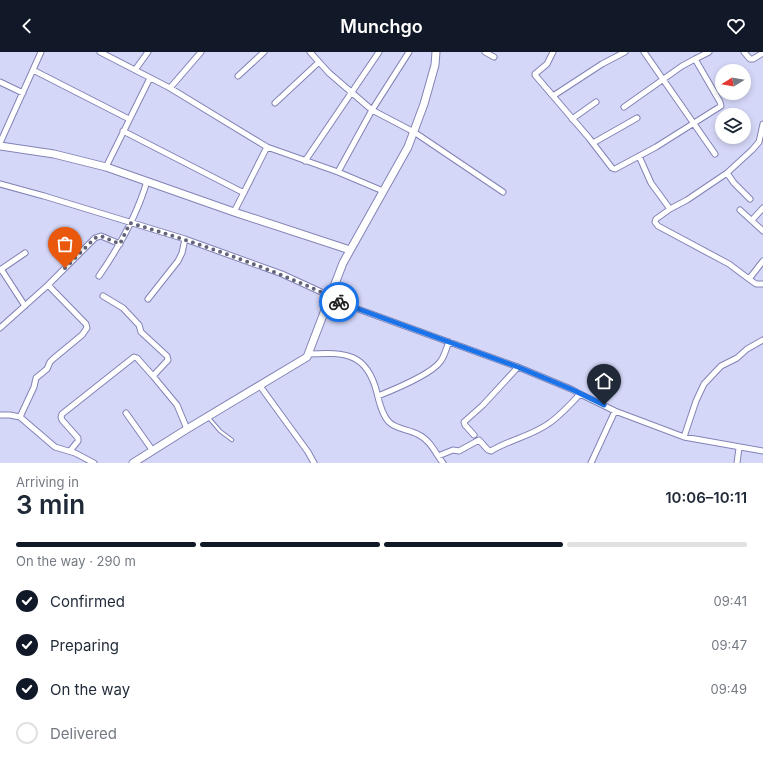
<!DOCTYPE html>
<meta charset="utf-8">
<style>
body{margin:0;font-family:Inter,sans-serif;background:#f6f6f7;color:#1f2937;height:100vh;display:flex;flex-direction:column;font-size:15px;white-space:nowrap}
*{box-sizing:border-box;margin:0}
p{font-size:13px;color:#747a83}
.icon{flex:none;width:22px;height:22px;fill:none;stroke:currentColor;stroke-width:2;stroke-linecap:round;stroke-linejoin:round}
.map{position:relative;height:411px;overflow:hidden}
.panel{display:flex;flex-direction:column;background:#fff;flex:1}
.panel>*{flex:none}
.needle{width:26px;rotate:259deg}
.fabs{position:absolute;left:715px;top:12px;display:grid;gap:8px}
.fabs a{display:grid;place-items:center;width:36px;height:36px;border-radius:50%;background:#fff;box-shadow:0 2px 6px #0003;font-size:20px}
.pin{position:absolute;display:grid;place-items:center;width:34px;height:34px;color:#fff;margin:-41px -17px;border-radius:50% 50% 50% 0;rotate:-45deg;box-shadow:0 0 4px #0007}
.pin .icon{rotate:45deg}
.courier{position:absolute;display:grid;place-items:center;width:40px;height:40px;margin:-20px;border:3px solid #1a73e8;border-radius:50%;background:#fff;color:#222;box-shadow:0 1px 5px #0007}
.headline em{font-style:normal;font-weight:600}
.headline div{display:flex;flex-direction:column-reverse}
.headline{display:flex;align-items:center;justify-content:space-between;height:68px;padding:0 16px}
h1{font-size:26px;font-weight:600;line-height:30px}
.bar{display:grid;grid-template-columns:repeat(4,1fr);gap:6px 4px;align-content:center;height:48px;padding:0 16px}
.bar i{height:5px;border-radius:3px;background:#e0e1e3}
.bar .active{background:#111827}
.bar p{grid-column:span 4}
ol{padding:0 16px;list-style:none}
li{display:flex;align-items:center;gap:12px;height:44px}
li p{margin-inline-start:auto}
li .icon{padding:4px;border-radius:50%;background:#111827;color:#fff;stroke-width:4}
li:last-child{color:#747a83}
li i{width:22px;height:22px;border:2px solid #e0e1e3;border-radius:50%}
header{display:flex;justify-content:space-between;align-items:center;height:52px;padding:0 16px;background:#111827;color:#fff;font-size:18px;font-weight:600}
.map>svg:first-child{display:block}
.lines{fill:none;stroke-linecap:round;stroke-linejoin:round}
.lane-casing{stroke:#8283b5;stroke-width:4.5}
.street-casing{stroke:#8283b5;stroke-width:7}
.secondary-casing{stroke:#8283b5;stroke-width:9}
.lane{stroke:#fff;stroke-width:2.5}
.street{stroke:#fff;stroke-width:5}
.secondary{stroke:#fff;stroke-width:7}
.done{stroke:#63637c;stroke-width:4;stroke-dasharray:0 7.2}
.route{stroke:#1a73e8;stroke-width:5}
</style>
<header><svg class="icon" aria-label="back" viewBox="0 0 24 24"><path d="M15 5l-7 7 7 7"/></svg>Munchgo<svg class="icon" aria-label="heart" viewBox="0 0 24 24"><path d="M12 20l-8-8c-3-5 5-10 8-4 3-6 11-1 8 4z"/></svg></header>
<div class="map">
<svg width="763" height="411" viewBox="0 0 763 411">
<rect width="100%" height="100%" fill="#d5d7f8"/>
<g class="lines">
<g class="lane-casing">
<path id="lane" d="M208 365 220 379 232 388"/>
</g>
<g class="street-casing">
<path id="street" d="M100 0 170 36 267 95 338 120 383 139
M310 0 329 21 372 58 414 80 503 140
M485 0 494 5
M553 0 547 12 535 22V23L589 86 612 116 615 117 656 95 721 54 720 50 695 7 709 0
M644 0 715 102
M744 0 750 7H753L763 1
M33 18 129 67
M135 18 148 0
M238 24 264 0
M0 30 23 41
M170 36 201 0
M553 44 602 12 625 0
M275 51 319 10
M624 55 682 14 695 7
M572 67 596 50
M123 79 244 141
M0 91 41 0
M593 91 637 66
M639 104 651 131 670 157 687 148 727 121 752 98 759 90 763 72
M305 109 379 0
M106 115 150 26
M338 120 372 58 409 0
M727 121 734 131 750 147
M0 132 44 144 185 187 282 222 330 244 344 252 518 315 571 337 580 342
M670 157 656 167 655 170 658 174 729 212 749 227 763 209
M740 158 763 179
M234 160 267 95
M752 168 763 156
M1 217 25 254
M0 218 25 201
M99 224C119 195 137 164 147 129
M749 227 756 232H763
M103 244 123 256 139 273 141 280 167 304 168 308 153 324 177 353 187 377
M148 247 178 209 182 201 185 187
M0 276 48 233 95 186 101 184 120 192
M309 302C346 300 367 301 377 341 379 350 382 363 389 370 397 378 410 377 419 383 430 388 436 402 443 411
M260 334 308 400 314 411
M378 344C393 338 430 323 440 310 445 304 446 296 449 290
M126 361 153 399
M0 363H10L20 365 55 395 75 401 94 411
M20 365 34 335 36 326 47 317 50 310 53 307 82 283 87 276 86 272 48 233
M474 383 465 373 464 370 483 353 518 315
M684 385 696 349 704 332 721 314 737 306 747 297 763 288
M70 399 78 389V386L62 368 61 365 62 362 134 305 137 306 153 324
M438 404 453 398 459 399 479 388 488 398 491 399C509 388 531 384 548 372 560 364 570 353 580 342L615 359 684 385 763 399
M591 411 615 359
M737 411 739 396"/>
</g>
<g class="secondary-casing">
<path id="secondary" d="M0 94 54 102 106 115 234 160 350 198
M133 411 187 377 307 305 343 211 408 95 424 52 435 13 436 0"/>
</g>
<use href="#lane" class="lane"/>
<use href="#street" class="street"/>
<use href="#secondary" class="secondary"/>
</g>
<g class="lines">
<path class="done" d="M65 216 95 186 101 184 120 192 130 171C199 191 264 214 330 244L339 250"/>
<path class="route" d="M339 250 518 315 571 337 604 353"/>
</g>
</svg>
<div class="fabs">
<a><svg class="needle" viewBox="-14 -14 28 28"><path d="M0-13l5 13h-10z" fill="#e53935"/><path d="M0 13l5-13h-10z" fill="#747a83"/></svg></a>
<a><svg class="icon" aria-label="layers" viewBox="0 0 24 24"><path d="M12 4l9 5-9 5-9-5zM3 14l9 5 9-5"/></svg></a>
</div>
<div class="pin" style="left:65px;top:216px;background:#ea580c"><svg class="icon" aria-label="bag" viewBox="0 0 24 24"><path d="M5 8h14l-1 12H6zM9 8a3 3 0 0 1 6 0"/></svg></div>
<div class="pin" style="left:604px;top:353px;background:#1f2937"><svg class="icon" aria-label="home" viewBox="0 0 24 24"><path d="M3 11l9-7 9 7M6 9v11h12V9"/></svg></div>
<div class="courier" style="left:339px;top:250px"><svg class="icon" aria-label="bike" viewBox="0 0 24 24"><circle cx="6" cy="16" r="4"/><circle cx="18" cy="16" r="4"/><path d="M6 16l4-8h5l3 8M10 8l3 8H6M13 5h3"/></svg></div>
</div>
<section class="panel">
<div class="headline"><div><h1>3 min</h1><p>Arriving in</p></div><em>10:06–10:11</em></div>
<div class="bar"><i class="active"></i><i class="active"></i><i class="active"></i><i></i><p>On the way · 290 m</p></div>
<ol>
<li><svg class="icon" aria-label="check" viewBox="0 0 24 24"><path d="M5 12l5 5 9-10"/></svg>Confirmed<p>09:41</p></li>
<li><svg class="icon" aria-label="check" viewBox="0 0 24 24"><path d="M5 12l5 5 9-10"/></svg>Preparing<p>09:47</p></li>
<li><svg class="icon" aria-label="check" viewBox="0 0 24 24"><path d="M5 12l5 5 9-10"/></svg>On the way<p>09:49</p></li>
<li><i></i>Delivered</li>
</ol>
</section>
